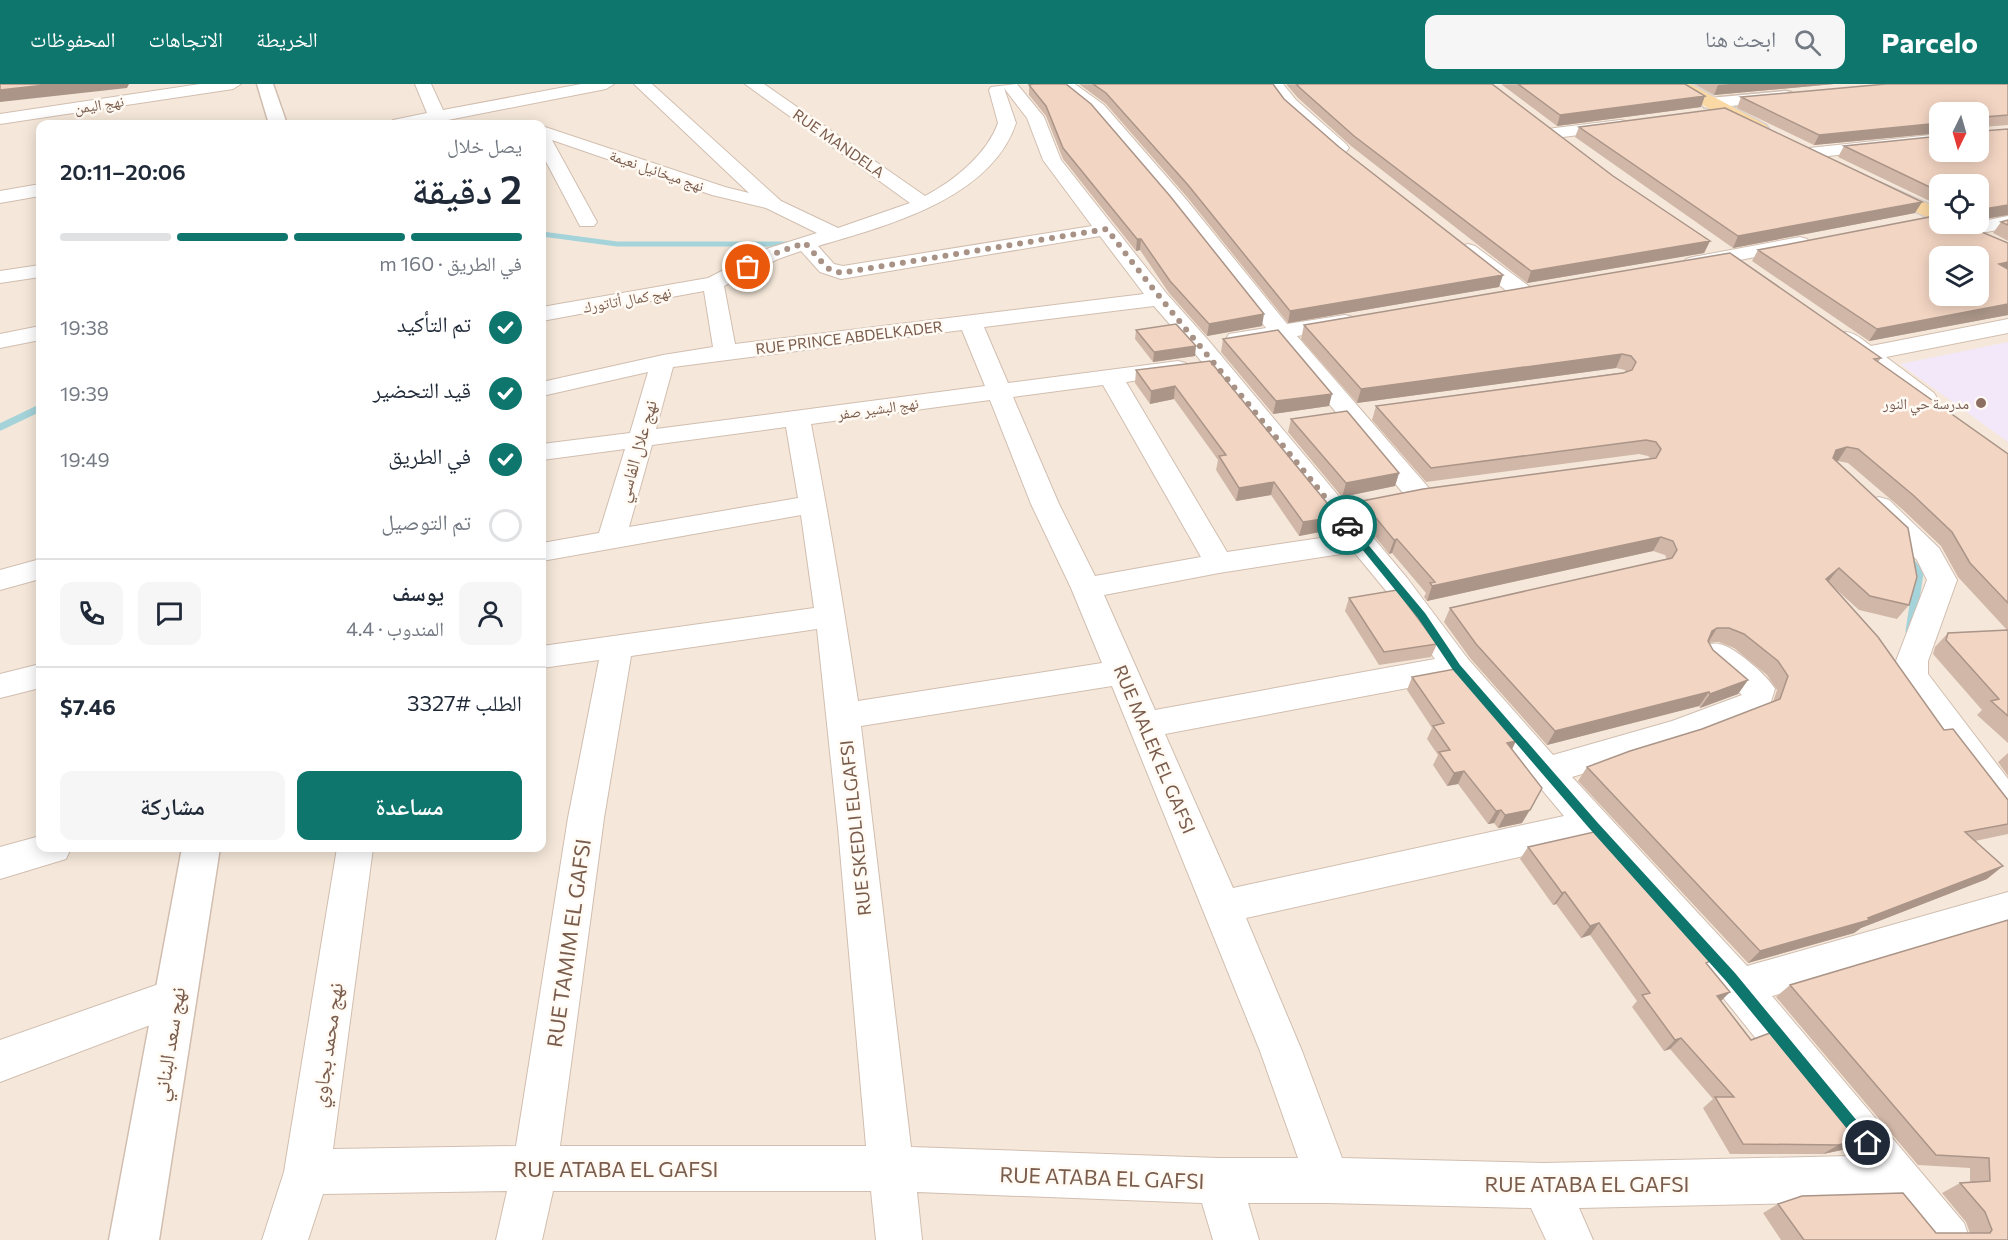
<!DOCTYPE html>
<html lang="ar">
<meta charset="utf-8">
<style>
body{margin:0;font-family:Commissioner,"Noto Naskh Arabic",sans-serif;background:#f6f6f7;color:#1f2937;direction:rtl;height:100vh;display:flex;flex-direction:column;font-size:22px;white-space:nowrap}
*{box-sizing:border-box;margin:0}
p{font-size:20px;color:#747a83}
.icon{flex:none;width:33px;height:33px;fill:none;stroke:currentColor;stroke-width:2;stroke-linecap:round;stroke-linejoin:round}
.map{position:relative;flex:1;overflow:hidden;direction:ltr}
.details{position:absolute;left:36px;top:36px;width:510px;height:732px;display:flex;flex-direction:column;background:#fff;border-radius:12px;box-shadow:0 3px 15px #0003;direction:rtl}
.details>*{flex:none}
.needle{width:39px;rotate:185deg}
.buttons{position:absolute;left:1929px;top:18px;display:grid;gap:12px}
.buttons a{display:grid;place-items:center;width:60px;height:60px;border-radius:12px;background:#fff;box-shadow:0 3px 15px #0003;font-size:30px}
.pin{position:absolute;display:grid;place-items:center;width:51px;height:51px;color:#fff;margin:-26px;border:3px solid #fff;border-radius:50%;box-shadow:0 2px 6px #0007}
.courier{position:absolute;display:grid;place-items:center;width:60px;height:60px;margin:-30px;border:4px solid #0f766e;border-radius:50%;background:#fff;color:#222;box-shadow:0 2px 8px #0007}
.headline em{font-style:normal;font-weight:600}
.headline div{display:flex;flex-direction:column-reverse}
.headline{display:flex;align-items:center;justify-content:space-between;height:102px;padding:0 24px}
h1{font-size:39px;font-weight:600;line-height:45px}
.bar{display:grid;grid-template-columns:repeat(4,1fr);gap:9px 6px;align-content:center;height:72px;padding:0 24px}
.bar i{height:8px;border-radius:4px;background:#e0e1e3}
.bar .active{background:#0f766e}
.bar p{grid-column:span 4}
.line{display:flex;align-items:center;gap:15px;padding:0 24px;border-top:2px solid #e0e1e3}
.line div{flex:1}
.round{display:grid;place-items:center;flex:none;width:63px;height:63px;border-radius:12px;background:#f6f6f7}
ol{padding:0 24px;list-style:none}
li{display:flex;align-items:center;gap:18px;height:66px}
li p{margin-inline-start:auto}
li .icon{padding:6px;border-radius:50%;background:#0f766e;color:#fff;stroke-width:4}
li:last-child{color:#747a83}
li i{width:33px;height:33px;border:3px solid #e0e1e3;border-radius:50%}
.cta{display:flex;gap:12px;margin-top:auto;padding:12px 24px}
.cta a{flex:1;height:69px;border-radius:12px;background:#0f766e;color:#fff;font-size:24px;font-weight:600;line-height:69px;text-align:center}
.cta a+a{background:#f6f6f7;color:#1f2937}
header{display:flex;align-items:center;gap:36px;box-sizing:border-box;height:84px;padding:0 30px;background:#0f766e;color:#fff}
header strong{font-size:28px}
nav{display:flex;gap:33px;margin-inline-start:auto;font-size:21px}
.search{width:420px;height:54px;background:#f6f6f7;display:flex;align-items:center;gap:15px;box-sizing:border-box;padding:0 21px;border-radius:12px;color:#747a83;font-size:22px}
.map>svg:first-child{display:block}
.residential{fill:#f5e8da;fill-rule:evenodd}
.education{fill:#f3e8fa}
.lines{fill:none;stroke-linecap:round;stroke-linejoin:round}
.stream-far2{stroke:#a5d3da;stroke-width:5}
.stream-far1{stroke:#a5d3da;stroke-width:7}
.stream{stroke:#a5d3da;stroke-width:9}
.minor-casing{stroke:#d1beb0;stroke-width:2}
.tertiary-casing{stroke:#d1beb0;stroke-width:3}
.primary-casing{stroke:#dad1cd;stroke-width:3}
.minor{fill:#fff;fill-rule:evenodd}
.tertiary{fill:#fff;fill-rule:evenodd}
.primary{fill:#fbd9a5;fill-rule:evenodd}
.wall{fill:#d1b7a8}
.shaded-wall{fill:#aa9588}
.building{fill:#f3d5c3;stroke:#aa9588;stroke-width:1.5;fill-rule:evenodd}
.route{fill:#0f766e}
.done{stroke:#a89285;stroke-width:6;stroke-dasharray:0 10.8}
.education-dot{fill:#8d6e63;stroke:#fffaf3;stroke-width:2}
.labels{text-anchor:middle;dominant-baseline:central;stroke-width:5;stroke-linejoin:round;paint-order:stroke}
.far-street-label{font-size:15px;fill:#7a5c4d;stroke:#fffaf3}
.far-education-label{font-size:15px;fill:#785e54;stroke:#fffaf3;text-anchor:end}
.street-label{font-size:18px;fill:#7a5c4d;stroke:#fffaf3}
.near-street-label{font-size:21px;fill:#7a5c4d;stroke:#fffaf3}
</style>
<header>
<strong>Parcelo</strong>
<div class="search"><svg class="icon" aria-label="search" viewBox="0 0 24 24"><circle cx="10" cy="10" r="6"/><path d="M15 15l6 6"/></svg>ابحث هنا</div>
<nav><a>الخريطة</a><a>الاتجاهات</a><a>المحفوظات</a></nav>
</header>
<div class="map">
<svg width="2008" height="1156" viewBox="0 0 2008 1156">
<rect width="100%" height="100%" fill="#fdf6ec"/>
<path class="residential" d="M0 0H2008V1156H0ZM1940 28H1978V68H1940ZM40 40H542V764H40ZM1940 100H1978V140H1940ZM1940 172H1978V212H1940Z"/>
<path class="education" d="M2008 258V358L1900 280Z"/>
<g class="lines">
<path class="stream-far2" d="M542 150 617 160H790"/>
<path class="stream-far1" d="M0 343 40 324"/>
<path class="stream" d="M1908 475 1919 489 1910 547"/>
<g class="minor-casing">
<path id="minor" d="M200 0H241L233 5 0 40V30Z
M415 0H431L443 26 581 0H614L606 5 448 36 451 40 433 39 391 40 393 36 427 29Z
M634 0H652L781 117 838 144 910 119 745 0H764L925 112C954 97 987 70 998 39L989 6 991 3 1017 0 1044 33 1061 76 1167 210 1209 257 1407 494 1468 575 1553 671 1672 637 1742 611 1705 578 1700 570 1705 562C1710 560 1714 559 1719 560 1734 562 1768 592 1775 605L1768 627 1691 657 1572 693 1747 882 2008 808V842L1772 912 1964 1139 1970 1156H1917L1886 1117 1579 1124 1593 1156H1546L1531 1124 1328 1119H1248L1259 1156H1213L1202 1119 917 1108 922 1156H876L871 1107H553L542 1156H496L507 1107 323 1110 308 1156H262L284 1088 337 764H373L333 1065 516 1062 568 734 599 576 542 584V562L814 524 801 431 542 477V459L599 449 625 365 542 376V360L630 349 648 288 542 312V298L663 271 713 263 704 207 542 237V223L708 194 763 166 817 149 766 124 712 111 552 56 597 138 594 142H580L542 70V42L725 103 749 109ZM1004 4 1027 34 1043 76 1092 142 843 182 834 180 818 162C886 142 991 115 1016 39ZM1100 152 1144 210 735 260 724 202 778 175 801 167 820 188 841 195ZM1154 222 1193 267 1341 451 1227 468 1126 298 1186 289 1190 284 1186 279 1178 277 1008 299 984 243ZM962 246 985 302 656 345 673 283ZM1103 301 1201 473 1095 492 1059 420 1013 313ZM990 316 1031 420 1071 504 1102 579 858 617C844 524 829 433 811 340ZM786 343 798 414 629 443 652 361ZM1354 468 1387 508 1435 575 1155 626 1104 511 1219 489ZM817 545 838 744 866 1062H560L604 734 631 572ZM1450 596 1564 732 1233 804 1165 650ZM1112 602 1260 967 1298 1074H1218L911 1063 861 642ZM1586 758 1717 906 1850 1072 1544 1079 1342 1074 1302 967 1246 834Z
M1057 0H1075L1104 21 1185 114 1287 240 1345 231 1353 233 1356 238 1353 243 1297 252 1428 403 1432 409 1428 415 1418 417 1408 415 1276 256 1237 262 1229 260 1226 255 1229 250 1266 244 1171 122 1092 29Z
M1267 0H1283L1296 16 1346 60 1349 64 1346 68H1334L1284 24Z
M1620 36 1626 37 1629 41 1626 45 1555 54 1549 53 1546 49 1549 45 1555 44Z
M1940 50V60L1809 74 1803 73 1800 69 1803 65 1809 64Z
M40 100V112L0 119V107Z
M2008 132V144L1965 152 1958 150 1955 146 1958 142Z
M1800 153 1807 155 1810 159 1807 163 1693 185 1686 183 1683 179 1686 175 1693 173Z
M1468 160 1475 162 1530 203 1533 208 1530 213 1522 215 1514 213 1461 170 1458 166 1461 162Z
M40 181V193L0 199V187Z
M2008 235V249L1886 273 1934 309 1937 314 1934 319 1925 321 1916 319 1834 254 1837 249C1852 245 1860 254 1871 262Z
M40 242V256L0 264V250Z
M1879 413 1889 416 1939 464 1957 496 1928 577V590L2008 695V734L1996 730 1960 685 1896 592V577L1927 496 1917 476 1865 422 1869 416Z
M40 475V495L0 506V486Z
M40 580V604L0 614V590Z
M40 752V764H71L66 775 0 795V763Z
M176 894 190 900 196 913 190 926 0 998V956Z"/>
</g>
<g class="tertiary-casing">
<path id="tertiary" d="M257 0H273L287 40H269Z
M1785 7 1791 8 1794 12 1791 16 1710 24 1704 23 1701 19 1704 15 1710 14Z
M182 764H220L159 1156H109Z"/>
</g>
<g class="primary-casing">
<path id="primary" d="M1669 0H1690L1766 41 1769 45 1766 49H1754L1671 4Z
M1879 98 1940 125V139L1872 108 1869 104 1872 100Z"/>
</g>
<use href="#minor" class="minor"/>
<use href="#tertiary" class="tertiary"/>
<use href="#primary" class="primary"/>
</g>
<path class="wall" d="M1030 0H1066L1262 242 1207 252 1169 209 1140 166 1136 167 1063 75 1046 32 1029 11V1H1031Z
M1079 0H1273L1284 15 1499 203 1288 239 1187 113 1106 20Z
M1286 0H1492L1613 92 1710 157 1704 169 1527 199 1351 62 1298 14Z
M1501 0H1685L1701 23 1557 42Z
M1694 0H1834L1714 11Z
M2008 0V41L1983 43 2008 131 1978 136V100H1940V122L1838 73 1844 62 1978 68 1940 28V49L1814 61 1737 24 1741 13Z
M1579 43 1915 129 1733 164 1575 53Z
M2008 136V157L1993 149 2001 138Z
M2008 159V231L1869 257 1752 177 1758 166Z
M1304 241 1881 274 1878 278 2008 370V659L1977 631 1982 626 1933 570 1935 563 1948 549 2007 546 1958 493 1941 462 1902 425 1848 379 1838 377H1836L1909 521 1897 535 1859 526 1828 498 1944 646 2008 716V750L1975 757 1987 795 1861 844 1854 849 1748 879 1578 697 1587 683 1702 645 1773 618 1777 606 1767 591 1734 564 1719 558 1708 559 1713 566 1748 596 1738 610 1700 624 1699 622 1547 661 1470 574 1444 538 1450 524 1667 475 1665 471 1653 467 1427 517 1424 513 1426 509 1392 469 1389 470 1358 431 1362 417 1651 375 1648 372 1639 370 1426 398 1372 336 1376 322 1626 288 1625 286 1616 284 1357 319 1301 255Z
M1136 246 1195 272 1153 278 1135 255Z
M1223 255 1329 322 1273 330 1221 268Z
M1210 277 1325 447 1299 452 1271 411 1236 417 1216 386 1218 376 1174 315 1150 320 1135 299 1136 286Z
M1291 335 1399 389 1395 402 1342 413 1288 348Z
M1349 514 1437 560 1431 573 1379 581 1345 527Z
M1412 593 1516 657 1512 666 1522 739 1498 744 1494 739 1488 740 1458 700 1447 702 1433 681 1438 671 1427 655 1432 644 1407 606Z
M2008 669V692L1998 678Z
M1528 763 1707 880 1721 917 1751 956 1857 1056 1842 1066 1823 1070H1730L1703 1024 1713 1015 1670 965 1664 967 1632 923 1637 917 1590 851 1581 854 1556 820 1553 821 1520 775Z
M2008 836V1156H1781L1763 1129 1778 1120 1936 1149H1970L1966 1138 1942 1109 1960 1099 1970 1098V1084L1918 1081 1776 913 1790 901Z"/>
<path class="shaded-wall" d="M54 0H129L127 4 0 18V6Z
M1731 0H1834L1714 11 1718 1Z
M1705 12 1701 23 1557 42 1560 31Z
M1940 39V49L1814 61 1819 51Z
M1922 118 1915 129 1733 164 1738 152Z
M2008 121V131L1978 136V126Z
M1137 155H1141L1140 166 1136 167Z
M1710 157 1704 169 1527 199 1531 187Z
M2008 178V188L1999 180Z
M1503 191 1499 203 1288 239 1290 227Z
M2008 220V231L1869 257 1877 245Z
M1264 230 1262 242 1207 252 1209 240Z
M1196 262 1195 272 1153 278 1154 268Z
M1622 270 1616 284 1357 319 1361 305Z
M1175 302 1174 315 1150 320 1151 307Z
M1332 310 1329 322 1273 330 1276 317Z
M1847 363 1838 377 1827 380 1836 366Z
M1399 389 1395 402 1342 413 1346 399Z
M1274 398 1271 411 1236 417 1239 404Z
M1332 425 1325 447 1299 452 1303 438Z
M1661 453 1653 467 1427 517 1432 502Z
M1397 455 1392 469 1389 470 1394 456Z
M1839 484 1828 498 1826 495Z
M1717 544 1708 559 1703 561 1712 547Z
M1748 596 1738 610 1700 624 1710 610Z
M1709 608 1699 622 1547 661 1555 647Z
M1516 657 1509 670 1507 659Z
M1464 687 1458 700 1447 702 1454 689Z
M1501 726 1494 739 1488 740 1496 727Z
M1530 726 1522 739 1498 744 1505 731Z
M2003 782 1987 795 1861 844 1854 849 1748 879 1760 867 1868 834Z
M1565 808 1556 820 1553 821 1562 809Z
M1599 839 1590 851 1581 854 1590 842Z
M1730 908 1718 920 1717 912Z
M1681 954 1670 965 1664 967 1675 956Z
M1857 1056 1842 1066 1823 1070 1838 1061Z"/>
<path class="building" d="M0 0H54L0 6Z
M1033 0H1066L1091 20 1170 112 1264 230 1209 240 1170 197 1141 155H1137L1063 64 1046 22 1029 1Z
M1093 0H1273L1284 15 1339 63 1503 191 1290 227 1188 101 1106 9Z
M1296 0H1492L1613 92 1710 157 1531 187 1354 52 1300 4Z
M1518 0H1685L1705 12 1560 31Z
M1886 0H2008V31L1984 33 1982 35 1983 47 2008 45V121L1978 126V100H1940V108L1844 62 1940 52V68H1978V28H1940V39L1819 51 1741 13Z
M1725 24 1922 118 1738 152 1579 43Z
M1940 131V140H1963L2008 159V178L1999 180 2008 185V220L1877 245 1758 166ZM1940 172H1978V212H1940Z
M2008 136V141L2001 138Z
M1730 169 1881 274 1874 275 2008 370V519L1970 479 1952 448 1913 411 1858 365 1847 363 1836 366 1833 374 1908 444 1917 493 1909 521 1870 512 1839 484 1826 495 1878 553 1944 646 1953 645 2008 716V740L1965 748 2003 782 1868 834 1869 836 1760 867 1587 683 1630 667 1702 645 1780 615 1788 592 1778 577 1744 550 1729 544H1717L1712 547 1708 557 1713 566 1748 596 1710 610 1709 608 1555 647 1476 560 1450 524 1672 474 1677 466 1673 457 1661 453 1432 502 1430 499 1435 498 1397 455 1394 456 1362 417 1423 405 1656 374 1661 365 1656 358 1646 356 1431 384 1376 322 1623 289 1632 286 1636 278 1631 272 1622 270 1361 305 1304 241Z
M1176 240 1196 262 1154 268 1136 246Z
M1278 246 1332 310 1276 317 1223 255Z
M1210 277 1332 425 1329 434 1303 438 1274 398 1239 404 1219 372 1226 371 1175 302 1151 307 1136 286Z
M1347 327 1399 389 1346 399 1291 335Z
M1397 506 1437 560 1384 568 1349 514Z
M2008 546V632L1991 617 1999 615 1946 556 1948 549Z
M1455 585 1516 657 1507 659 1542 704 1530 726 1505 731 1501 726 1496 727 1464 687 1454 689 1439 668 1450 666 1433 642 1444 639 1412 593Z
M1594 748 1710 877 1706 879 1730 908 1717 912 1751 956 1770 949 1857 1056 1838 1061 1743 1060 1715 1013H1734L1681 954 1675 956 1642 911 1650 909 1599 839 1590 842 1565 808 1562 809 1528 763Z
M2008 836V1156H1804L1778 1120 1802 1112 1903 1109 1936 1149H1990L1992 1146 1985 1128 1960 1099 1990 1097 1989 1074 1936 1071 1790 901Z"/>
<path class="route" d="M1344 439H1350L1425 529 1460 581 1597 738 1735 889 1872 1055 1874 1059 1872 1064 1868 1066 1863 1064 1726 897 1589 744 1453 586 1418 534 1344 443Z"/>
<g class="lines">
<path class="done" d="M748 183 776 169 805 159 827 184 841 189 1107 145C1183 247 1269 341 1347 441"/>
</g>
<circle class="education-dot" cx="1981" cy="319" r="6"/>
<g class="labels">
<g class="far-street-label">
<text transform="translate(99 20) rotate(-9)">نهج اليمن</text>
<text transform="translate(839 59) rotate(35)">RUE MANDELA</text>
<text transform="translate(657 86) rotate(19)">نهج ميخائيل نعيمة</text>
<text transform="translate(627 215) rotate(-10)">نهج كمال أتاتورك</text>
<text transform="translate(849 253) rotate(-7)">RUE PRINCE ABDELKADER</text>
<text transform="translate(878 324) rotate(-8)">نهج البشير صفر</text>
</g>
<g class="far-education-label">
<text x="1969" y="319">مدرسة حي النور</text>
</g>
<g class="street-label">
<text transform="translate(636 367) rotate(-74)">نهج علال الفاسي</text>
<text transform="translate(1155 665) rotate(67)">RUE MALEK EL GAFSI</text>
<text transform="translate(855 744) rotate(-96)">RUE SKEDLI ELGAFSI</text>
</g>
<g class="near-street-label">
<text transform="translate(568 859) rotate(-82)">RUE TAMIM EL GAFSI</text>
<text transform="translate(168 960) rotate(-81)">نهج سعد البناني</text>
<text transform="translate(326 961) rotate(-82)">نهج محمد بجاوي</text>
<text x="616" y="1084">RUE ATABA EL GAFSI</text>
<text transform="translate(1102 1093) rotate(2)">RUE ATABA EL GAFSI</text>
<text x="1587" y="1099">RUE ATABA EL GAFSI</text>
</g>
</g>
</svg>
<div class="buttons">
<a><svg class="needle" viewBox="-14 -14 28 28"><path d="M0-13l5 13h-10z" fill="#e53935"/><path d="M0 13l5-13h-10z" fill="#747a83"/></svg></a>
<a><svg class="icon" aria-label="locate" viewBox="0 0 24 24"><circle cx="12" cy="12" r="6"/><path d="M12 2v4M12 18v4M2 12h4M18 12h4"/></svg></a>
<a><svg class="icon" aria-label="layers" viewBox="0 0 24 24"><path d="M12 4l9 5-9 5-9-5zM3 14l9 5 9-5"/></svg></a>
</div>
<div class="pin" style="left:748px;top:183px;background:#ea580c"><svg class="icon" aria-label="bag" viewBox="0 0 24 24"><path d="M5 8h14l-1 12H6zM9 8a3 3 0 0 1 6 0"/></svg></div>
<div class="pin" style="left:1868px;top:1059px;background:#1f2937"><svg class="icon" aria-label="home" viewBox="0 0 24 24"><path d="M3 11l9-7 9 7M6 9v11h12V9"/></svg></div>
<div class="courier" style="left:1347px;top:441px"><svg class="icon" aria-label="car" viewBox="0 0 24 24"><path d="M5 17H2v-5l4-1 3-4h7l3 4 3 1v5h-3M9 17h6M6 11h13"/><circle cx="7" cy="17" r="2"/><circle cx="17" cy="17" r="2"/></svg></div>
<section class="details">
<div class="headline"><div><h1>2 دقيقة</h1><p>يصل خلال</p></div><em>20:06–20:11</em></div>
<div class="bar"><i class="active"></i><i class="active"></i><i class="active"></i><i></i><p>في الطريق · 160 m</p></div>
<ol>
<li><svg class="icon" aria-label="check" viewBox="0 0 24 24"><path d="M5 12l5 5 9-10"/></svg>تم التأكيد<p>19:38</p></li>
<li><svg class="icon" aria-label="check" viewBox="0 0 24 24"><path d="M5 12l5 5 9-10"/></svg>قيد التحضير<p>19:39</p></li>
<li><svg class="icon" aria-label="check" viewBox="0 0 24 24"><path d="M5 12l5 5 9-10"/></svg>في الطريق<p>19:49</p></li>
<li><i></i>تم التوصيل</li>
</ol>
<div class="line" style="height:108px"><a class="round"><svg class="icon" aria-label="person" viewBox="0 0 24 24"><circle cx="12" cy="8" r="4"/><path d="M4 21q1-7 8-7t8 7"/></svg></a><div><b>يوسف</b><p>المندوب · 4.4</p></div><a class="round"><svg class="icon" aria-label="chat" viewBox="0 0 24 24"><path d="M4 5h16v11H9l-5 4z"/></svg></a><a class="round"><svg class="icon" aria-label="phone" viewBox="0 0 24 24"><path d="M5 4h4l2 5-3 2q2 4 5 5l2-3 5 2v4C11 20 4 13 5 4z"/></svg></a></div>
<div class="line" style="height:78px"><div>الطلب #3327</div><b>$7.46</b></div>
<div class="cta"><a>مساعدة</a><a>مشاركة</a></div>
</section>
</div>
